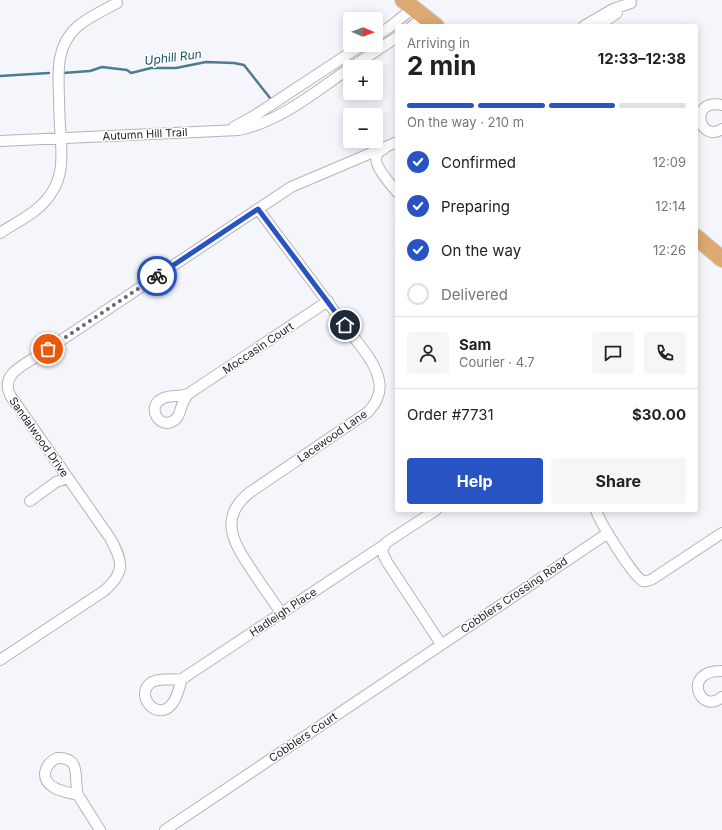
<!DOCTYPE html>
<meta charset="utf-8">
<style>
body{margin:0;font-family:Inter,sans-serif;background:#f6f6f6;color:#222;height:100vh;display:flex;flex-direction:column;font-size:15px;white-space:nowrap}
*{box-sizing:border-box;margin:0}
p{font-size:13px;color:#767676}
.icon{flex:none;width:22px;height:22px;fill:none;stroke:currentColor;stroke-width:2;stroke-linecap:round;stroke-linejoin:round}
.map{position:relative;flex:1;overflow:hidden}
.panel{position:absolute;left:395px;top:24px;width:303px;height:488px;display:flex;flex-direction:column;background:#fff;border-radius:4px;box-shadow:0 2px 10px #0003}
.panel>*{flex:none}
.needle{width:26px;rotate:91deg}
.tools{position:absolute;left:343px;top:12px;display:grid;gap:8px}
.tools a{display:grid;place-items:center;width:40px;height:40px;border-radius:4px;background:#fff;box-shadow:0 2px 10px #0003;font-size:20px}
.pin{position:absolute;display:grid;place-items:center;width:34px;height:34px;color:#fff;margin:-17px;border:2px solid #fff;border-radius:50%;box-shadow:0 1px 4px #0007}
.courier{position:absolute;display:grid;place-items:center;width:40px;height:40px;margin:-20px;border:3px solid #2854c3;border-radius:50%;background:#fff;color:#222;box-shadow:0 1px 5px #0007}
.overview em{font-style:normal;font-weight:700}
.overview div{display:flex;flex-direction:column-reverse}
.overview{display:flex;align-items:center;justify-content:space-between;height:68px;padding:0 12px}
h1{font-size:26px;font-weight:700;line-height:30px}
.bar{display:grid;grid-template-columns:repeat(4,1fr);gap:6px 4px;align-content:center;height:48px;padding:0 12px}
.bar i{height:5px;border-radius:3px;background:#e0e0e0}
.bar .active{background:#2854c3}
.bar p{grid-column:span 4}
.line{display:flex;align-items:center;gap:10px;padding:0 12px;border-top:1px solid #e0e0e0}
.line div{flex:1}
.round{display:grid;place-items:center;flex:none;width:42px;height:42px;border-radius:4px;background:#f6f6f6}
ol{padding:0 12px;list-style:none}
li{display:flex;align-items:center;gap:12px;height:44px}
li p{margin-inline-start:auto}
li .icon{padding:4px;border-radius:50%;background:#2854c3;color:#fff;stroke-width:4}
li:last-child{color:#767676}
li i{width:22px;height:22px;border:2px solid #e0e0e0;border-radius:50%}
.primary-button{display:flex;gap:8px;margin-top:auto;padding:8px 12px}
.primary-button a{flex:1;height:46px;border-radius:4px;background:#2854c3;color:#fff;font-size:16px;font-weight:700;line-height:46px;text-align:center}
.primary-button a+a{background:#f6f6f6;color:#222}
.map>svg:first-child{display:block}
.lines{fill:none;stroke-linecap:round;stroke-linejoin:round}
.stream{stroke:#4a7d90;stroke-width:2.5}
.minor-casing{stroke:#b4b4b9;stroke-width:12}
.primary-casing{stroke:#d2d2d2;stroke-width:18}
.minor{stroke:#fff;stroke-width:10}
.primary{stroke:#dba971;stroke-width:16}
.done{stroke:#69696c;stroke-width:4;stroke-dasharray:0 7.2}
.route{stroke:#2854c3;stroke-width:5}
.labels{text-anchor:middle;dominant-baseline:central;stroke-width:3;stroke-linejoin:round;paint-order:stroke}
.street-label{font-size:11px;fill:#1d1d1f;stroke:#fff}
.water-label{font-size:12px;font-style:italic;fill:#145064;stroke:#fff}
</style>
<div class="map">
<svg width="722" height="830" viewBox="0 0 722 830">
<rect width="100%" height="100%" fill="#f5f6fb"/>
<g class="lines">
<path class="stream" d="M63 73 90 71 102 67 127 70 131 73 151 68H176L206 62 234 63 244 65 270 98
M0 76 49 73"/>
<g class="minor-casing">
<path id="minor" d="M412 26 425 17
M584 26 613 9 631 3
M598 26 617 13
M376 36 391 26 413 8
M352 67 397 37
M722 105C688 98 699 144 722 129
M234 127 254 116 362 45
M0 141 239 130C281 121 315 92 350 68
M384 149C381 150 378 152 377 155 372 164 391 185 397 192
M258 209 368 356C381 376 386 393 368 412L249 493C217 519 235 545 253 572 262 586 272 599 281 613
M0 233C18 221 41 211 52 192 62 177 62 160 61 142 60 127 59 112 59 97 58 71 56 45 78 26 89 17 104 10 117 3
M188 394 328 301
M188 394C186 398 183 401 182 405 180 410 180 415 176 419 160 433 144 405 164 398 171 395 180 397 188 394Z
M30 501 56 482 67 478
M436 510 387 542 382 549 384 556 387 562 441 644
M596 510C599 521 634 578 643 581 648 582 653 579 657 576L722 533
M0 660 104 591C126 572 123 561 110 538L10 395C0 374 24 365 39 355L291 187 397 142
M722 671C681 670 700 716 722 697
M182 679 384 545
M182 679C179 687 178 697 172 704 157 723 133 694 152 682 161 677 173 681 182 679Z
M57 758C83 757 73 779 78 795 66 792 44 789 45 773 46 766 51 761 57 758Z
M78 795 100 830
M165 830 608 533"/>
</g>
<g class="primary-casing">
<path id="primary" d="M403 0 436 26
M696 237 722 259"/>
</g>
<use href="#minor" class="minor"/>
<use href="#primary" class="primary"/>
</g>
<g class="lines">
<path class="done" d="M48 349 157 276"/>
<path class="route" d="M157 276 258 209 345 325"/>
</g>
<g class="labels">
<g class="street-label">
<text transform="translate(145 134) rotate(-3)">Autumn Hill Trail</text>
<text transform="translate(258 348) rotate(-34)">Moccasin Court</text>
<text transform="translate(332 436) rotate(-35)">Lacewood Lane</text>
<text transform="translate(39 437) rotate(55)">Sandalwood Drive</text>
<text transform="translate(514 595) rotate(-34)">Cobblers Crossing Road</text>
<text transform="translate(283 612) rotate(-34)">Hadleigh Place</text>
<text transform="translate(303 737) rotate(-34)">Cobblers Court</text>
</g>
<g class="water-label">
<text transform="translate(173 57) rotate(-7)">Uphill Run</text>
</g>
</g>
</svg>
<div class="tools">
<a><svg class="needle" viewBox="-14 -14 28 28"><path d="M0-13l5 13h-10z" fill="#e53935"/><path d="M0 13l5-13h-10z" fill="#767676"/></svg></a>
<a>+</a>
<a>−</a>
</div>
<div class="pin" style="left:48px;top:349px;background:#ea580c"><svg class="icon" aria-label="bag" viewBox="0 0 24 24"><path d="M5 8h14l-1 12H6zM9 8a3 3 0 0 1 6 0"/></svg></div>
<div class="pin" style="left:345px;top:325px;background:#1f2937"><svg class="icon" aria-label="home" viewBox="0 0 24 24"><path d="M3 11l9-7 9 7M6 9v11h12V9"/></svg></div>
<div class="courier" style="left:157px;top:276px"><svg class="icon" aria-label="bike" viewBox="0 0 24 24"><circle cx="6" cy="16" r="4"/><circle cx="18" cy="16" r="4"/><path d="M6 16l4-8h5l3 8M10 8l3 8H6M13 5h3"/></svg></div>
<section class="panel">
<div class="overview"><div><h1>2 min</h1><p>Arriving in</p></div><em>12:33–12:38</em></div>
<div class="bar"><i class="active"></i><i class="active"></i><i class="active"></i><i></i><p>On the way · 210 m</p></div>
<ol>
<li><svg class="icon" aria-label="check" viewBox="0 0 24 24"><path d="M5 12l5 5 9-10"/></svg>Confirmed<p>12:09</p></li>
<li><svg class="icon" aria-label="check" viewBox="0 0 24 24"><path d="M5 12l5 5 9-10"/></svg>Preparing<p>12:14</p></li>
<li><svg class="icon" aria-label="check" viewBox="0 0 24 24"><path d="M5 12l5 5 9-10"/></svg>On the way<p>12:26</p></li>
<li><i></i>Delivered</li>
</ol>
<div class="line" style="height:72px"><a class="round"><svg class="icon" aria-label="person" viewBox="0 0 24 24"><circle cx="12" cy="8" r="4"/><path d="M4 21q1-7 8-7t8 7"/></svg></a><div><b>Sam</b><p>Courier · 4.7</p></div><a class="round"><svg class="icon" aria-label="chat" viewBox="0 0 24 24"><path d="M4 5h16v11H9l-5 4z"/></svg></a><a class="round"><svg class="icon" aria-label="phone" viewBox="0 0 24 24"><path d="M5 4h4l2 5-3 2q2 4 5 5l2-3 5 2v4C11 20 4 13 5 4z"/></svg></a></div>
<div class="line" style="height:52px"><div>Order #7731</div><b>$30.00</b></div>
<div class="primary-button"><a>Help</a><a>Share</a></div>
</section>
</div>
